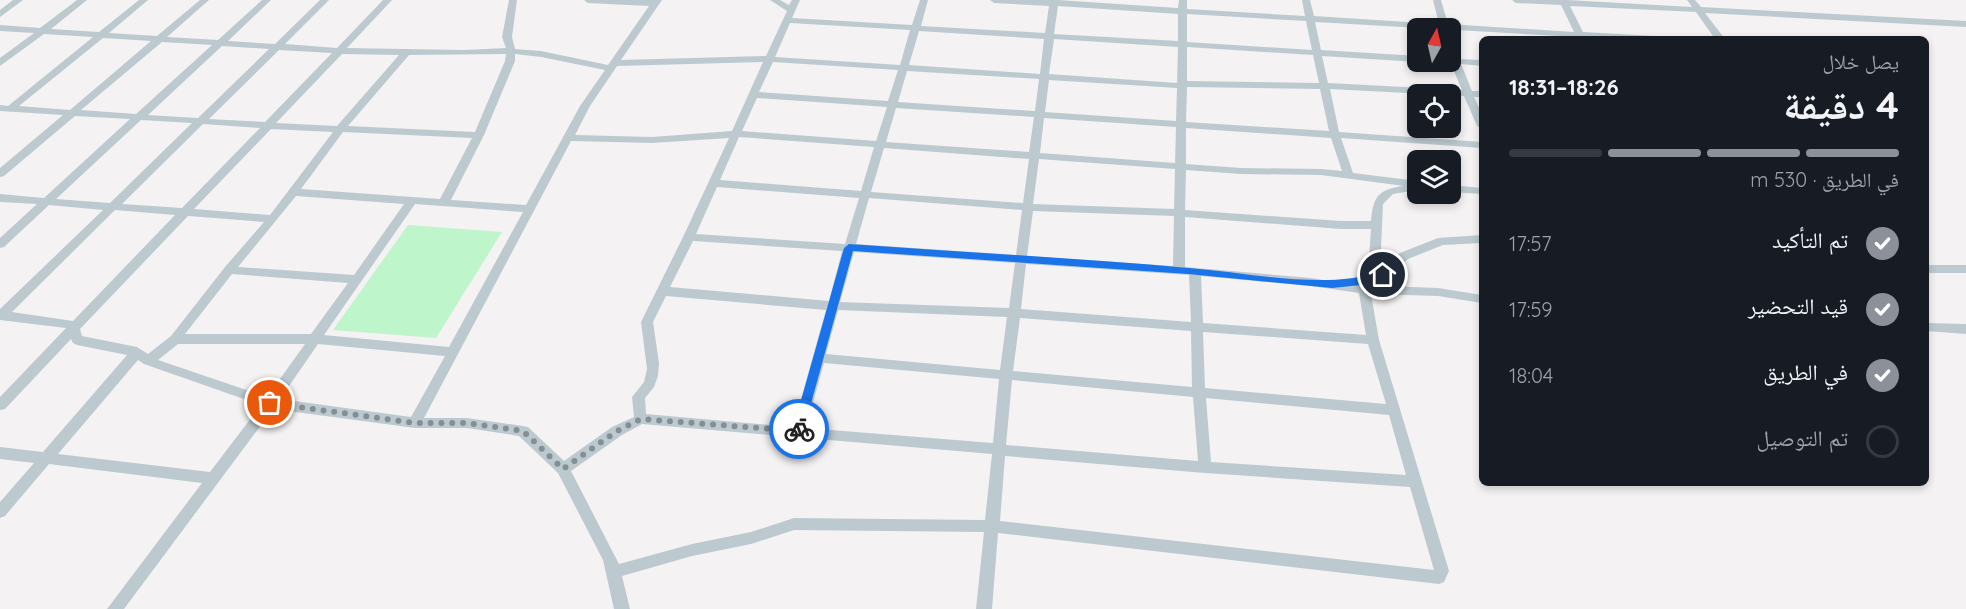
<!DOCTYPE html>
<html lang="ar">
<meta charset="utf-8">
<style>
body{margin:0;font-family:Quicksand,"Noto Naskh Arabic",sans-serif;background:#242831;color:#f1f3f6;direction:rtl;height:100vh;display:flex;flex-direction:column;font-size:22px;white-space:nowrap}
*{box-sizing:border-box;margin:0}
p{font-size:20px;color:#9ea1a6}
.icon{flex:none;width:33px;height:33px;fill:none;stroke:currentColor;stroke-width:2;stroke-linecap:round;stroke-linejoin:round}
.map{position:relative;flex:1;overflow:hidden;direction:ltr}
.side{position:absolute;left:1479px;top:36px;width:450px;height:450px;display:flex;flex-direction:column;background:#171b24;border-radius:9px;box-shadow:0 3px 9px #0003;direction:rtl}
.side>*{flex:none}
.needle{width:39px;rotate:8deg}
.controls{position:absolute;left:1407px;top:18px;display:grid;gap:12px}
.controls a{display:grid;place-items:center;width:54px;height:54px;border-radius:9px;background:#171b24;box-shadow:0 3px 9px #0003;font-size:30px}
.pin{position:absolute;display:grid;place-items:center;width:51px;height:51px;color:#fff;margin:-26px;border:3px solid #fff;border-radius:50%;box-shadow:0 2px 6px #0007}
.courier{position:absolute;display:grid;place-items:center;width:60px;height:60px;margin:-30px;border:4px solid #1a73e8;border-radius:50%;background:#fff;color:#222;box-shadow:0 2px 8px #0007}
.overview em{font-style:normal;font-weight:700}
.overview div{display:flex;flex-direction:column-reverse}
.overview{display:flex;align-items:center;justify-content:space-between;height:102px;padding:0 30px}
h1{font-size:39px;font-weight:700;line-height:45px}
.bar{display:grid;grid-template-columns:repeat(4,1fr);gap:9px 6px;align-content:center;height:72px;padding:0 30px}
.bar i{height:8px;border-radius:4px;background:#363941}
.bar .active{background:#8c9099}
.bar p{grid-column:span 4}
ol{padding:0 30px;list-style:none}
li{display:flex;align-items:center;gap:18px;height:66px}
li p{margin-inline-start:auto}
li .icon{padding:6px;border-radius:50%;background:#8c9099;color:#fff;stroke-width:4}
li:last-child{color:#9ea1a6}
li i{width:33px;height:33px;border:3px solid #363941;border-radius:50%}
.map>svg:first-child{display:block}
.green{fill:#bef5ca}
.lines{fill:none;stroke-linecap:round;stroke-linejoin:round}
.minor{fill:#bccad0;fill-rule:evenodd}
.route{fill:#1a73e8}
.done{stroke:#848f95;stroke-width:6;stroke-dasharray:0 10.8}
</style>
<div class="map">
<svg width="1966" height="609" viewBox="0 0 1966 609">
<rect width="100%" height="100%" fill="#f5f2f3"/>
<path class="green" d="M408 225 502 232 436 338 333 330Z"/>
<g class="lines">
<path class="minor" d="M13 0H23L0 17V10Z
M77 0H87L51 29 99 32 139 0H148L109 33 157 36 200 0H209L167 37 218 40 262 0H271L228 41 275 44 320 0H329L285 44 337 48 383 0H392L347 48 464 50 506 48 502 37 509 0H517L512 37 515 49 541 51 608 65 649 6 588 3 584 0H662L621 60 766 56 787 11 770 0H780L789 5 792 0H800L792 18 912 25 920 0H928L921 26 1045 33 1049 6 994 3 990 0H1058L1178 8 1179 0H1187V9L1305 16 1302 0H1310L1314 16 1439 24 1433 0H1441L1448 24 1574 32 1561 5 1516 3 1512 0H1567L1692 7 1687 0H1695L1701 7 1966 21V27L1705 13 1725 39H1715L1696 12 1570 6 1583 32 1654 36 1659 39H1577V37L1315 22 1321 50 1418 56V62H1419H1418L1322 56 1328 83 1462 90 1451 64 1446 62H1450V47L1453 48 1458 59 1482 60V66L1461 64 1472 91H1482V97H1474L1482 114V129L1477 126 1464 96 1330 89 1339 132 1482 142V148L1341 138 1353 173 1418 181 1417 190 1393 194 1383 204 1380 271 1400 253 1438 238 1482 235V243L1443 245 1408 259 1387 278 1374 283 1358 285 1438 288 1482 295V303L1438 296 1371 294 1379 340 1449 571 1444 582 1439 584 998 533 992 609H976L984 532 794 530 751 544 692 556 622 576 630 609H614L603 560 558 473 519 436 467 428H415L273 409 124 609H107L202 483 49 464 5 516 0 518V502L34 463 0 459V447L43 452 127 355 77 345 73 343 71 339 5 409 0 410V397L66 328 0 320V309L103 210 49 205 4 247 0 248V238L37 204 0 202V194L44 198 130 119 75 116 4 176 0 177V168L63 115 0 111V105L8 106 93 37 44 34 0 66V58L34 33 0 31V25L40 28ZM1058 6 1178 14V41L1054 34ZM1187 14 1306 21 1312 50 1187 42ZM790 23 910 30 900 65 775 57ZM919 31 1044 39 1040 74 909 65ZM103 38 151 41 70 110 19 106ZM1054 39 1178 47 1177 83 1049 74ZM162 42 212 45 136 114 81 110ZM222 46 269 49 198 118 148 115ZM1187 47 1313 55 1319 83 1187 81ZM279 50 332 53 265 122 209 119ZM342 54 399 55 337 126 276 123ZM506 54 505 61 475 132 348 126 409 55ZM515 54 541 57 605 70 580 106 526 205 451 200 484 135 515 61ZM763 62 732 131 652 137 575 135 590 106 617 66ZM773 62 898 70 888 101 759 92ZM907 71 1039 79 1035 111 898 102ZM1049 80 1177 88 1176 121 1045 112ZM1187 87 1320 89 1329 131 1186 122ZM757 98 887 107 876 141 742 131ZM896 108 1034 117 1029 152 886 142ZM1044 118 1176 127 1175 163 1040 153ZM141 120 192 123 110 203 56 199ZM203 124 260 128 182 208 122 204ZM1186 128 1331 138 1342 171 1321 169 1241 168 1186 164ZM271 129 333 132 270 215 194 209ZM343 132 472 138 440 199 301 189ZM739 137 874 147 861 191 720 180ZM729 138 683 237 641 322 647 369 644 382 632 397 634 417 612 427 564 461 528 427 523 426 467 418H424L571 141 652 143ZM884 148 1029 159 1023 203 871 192ZM1039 159 1175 169 1174 209 1033 204ZM1186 170 1241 174 1321 175 1404 186C1379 189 1373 196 1371 221H1341L1185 210ZM717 187 859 198 845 244 696 234ZM296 196 404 204 354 275 238 267ZM869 198 1022 210 1016 255 856 244ZM415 204 523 212 449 347 324 335ZM115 210 175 215 73 321 12 312ZM1033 211 1174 216 1173 266 1027 256ZM188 216 264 222 225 267 171 336 148 354 137 347 82 336 80 329ZM1185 217 1341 229H1371L1368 274 1344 280 1342 283 1311 278 1185 267ZM693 241 842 251 829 301 670 287ZM854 252 1015 263 1009 308 840 302ZM1026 264 1189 275 1191 322 1021 309ZM232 274 348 283 311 334H185ZM1201 276 1311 286 1359 293 1366 335 1203 323ZM666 296 826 310 793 427 646 414 645 398 654 387 658 376 659 363 653 322ZM838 310 1007 317 1000 370 826 354ZM1020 318 1191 331 1192 387 1013 371ZM1203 332 1368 344 1386 404 1205 388ZM178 344H305L267 397 158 360ZM318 344 445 356 411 417 280 399ZM138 360 144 364 261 405 210 472 58 454ZM824 363 999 379 993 443 806 428ZM1012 380 1193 397 1198 461 1006 445ZM1206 398 1389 415 1406 475 1211 462ZM642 424 992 454 985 520 794 518 751 532 692 544 619 564 571 471 622 435ZM1005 456 1205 473 1410 487 1434 570 1000 521Z
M1450 185 1482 188V194L1450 192Z
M1926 265H1966V273H1926Z
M1926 323 1966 324V334L1926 331Z"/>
</g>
<path class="route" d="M849 244C962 252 1076 258 1189 268 1253 273 1321 290 1383 272L1387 275 1361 285 1332 288 1188 274 853 251 804 429 799 433 793 429 844 248Z"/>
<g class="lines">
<path class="done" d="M270 403 415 423H467L523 431 563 469 617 431 641 419 798 431 799 429"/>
</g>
</svg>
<div class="controls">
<a><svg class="needle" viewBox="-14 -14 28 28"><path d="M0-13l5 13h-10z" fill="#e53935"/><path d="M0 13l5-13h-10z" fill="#9ea1a6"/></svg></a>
<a><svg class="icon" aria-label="locate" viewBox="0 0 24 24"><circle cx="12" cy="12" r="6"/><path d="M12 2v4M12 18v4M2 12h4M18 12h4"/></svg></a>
<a><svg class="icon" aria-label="layers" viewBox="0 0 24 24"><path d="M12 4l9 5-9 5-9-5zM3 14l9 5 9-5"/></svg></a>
</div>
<div class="pin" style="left:270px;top:403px;background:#ea580c"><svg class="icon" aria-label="bag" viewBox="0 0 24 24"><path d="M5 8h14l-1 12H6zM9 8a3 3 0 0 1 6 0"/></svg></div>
<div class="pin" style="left:1383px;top:275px;background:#1f2937"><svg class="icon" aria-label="home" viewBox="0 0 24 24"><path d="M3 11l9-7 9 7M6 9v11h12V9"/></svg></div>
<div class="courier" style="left:799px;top:429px"><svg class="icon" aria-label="bike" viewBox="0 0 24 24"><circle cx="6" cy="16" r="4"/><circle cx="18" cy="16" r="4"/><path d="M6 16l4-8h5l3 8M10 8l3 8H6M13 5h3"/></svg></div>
<section class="side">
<div class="overview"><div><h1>4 دقيقة</h1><p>يصل خلال</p></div><em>18:26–18:31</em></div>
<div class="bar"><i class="active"></i><i class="active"></i><i class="active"></i><i></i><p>في الطريق · 530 m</p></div>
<ol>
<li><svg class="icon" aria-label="check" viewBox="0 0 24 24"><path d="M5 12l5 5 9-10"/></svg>تم التأكيد<p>17:57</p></li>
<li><svg class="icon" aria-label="check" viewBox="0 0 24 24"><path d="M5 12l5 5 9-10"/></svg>قيد التحضير<p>17:59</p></li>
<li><svg class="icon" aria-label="check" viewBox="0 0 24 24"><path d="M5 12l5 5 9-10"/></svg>في الطريق<p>18:04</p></li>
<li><i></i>تم التوصيل</li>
</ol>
</section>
</div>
